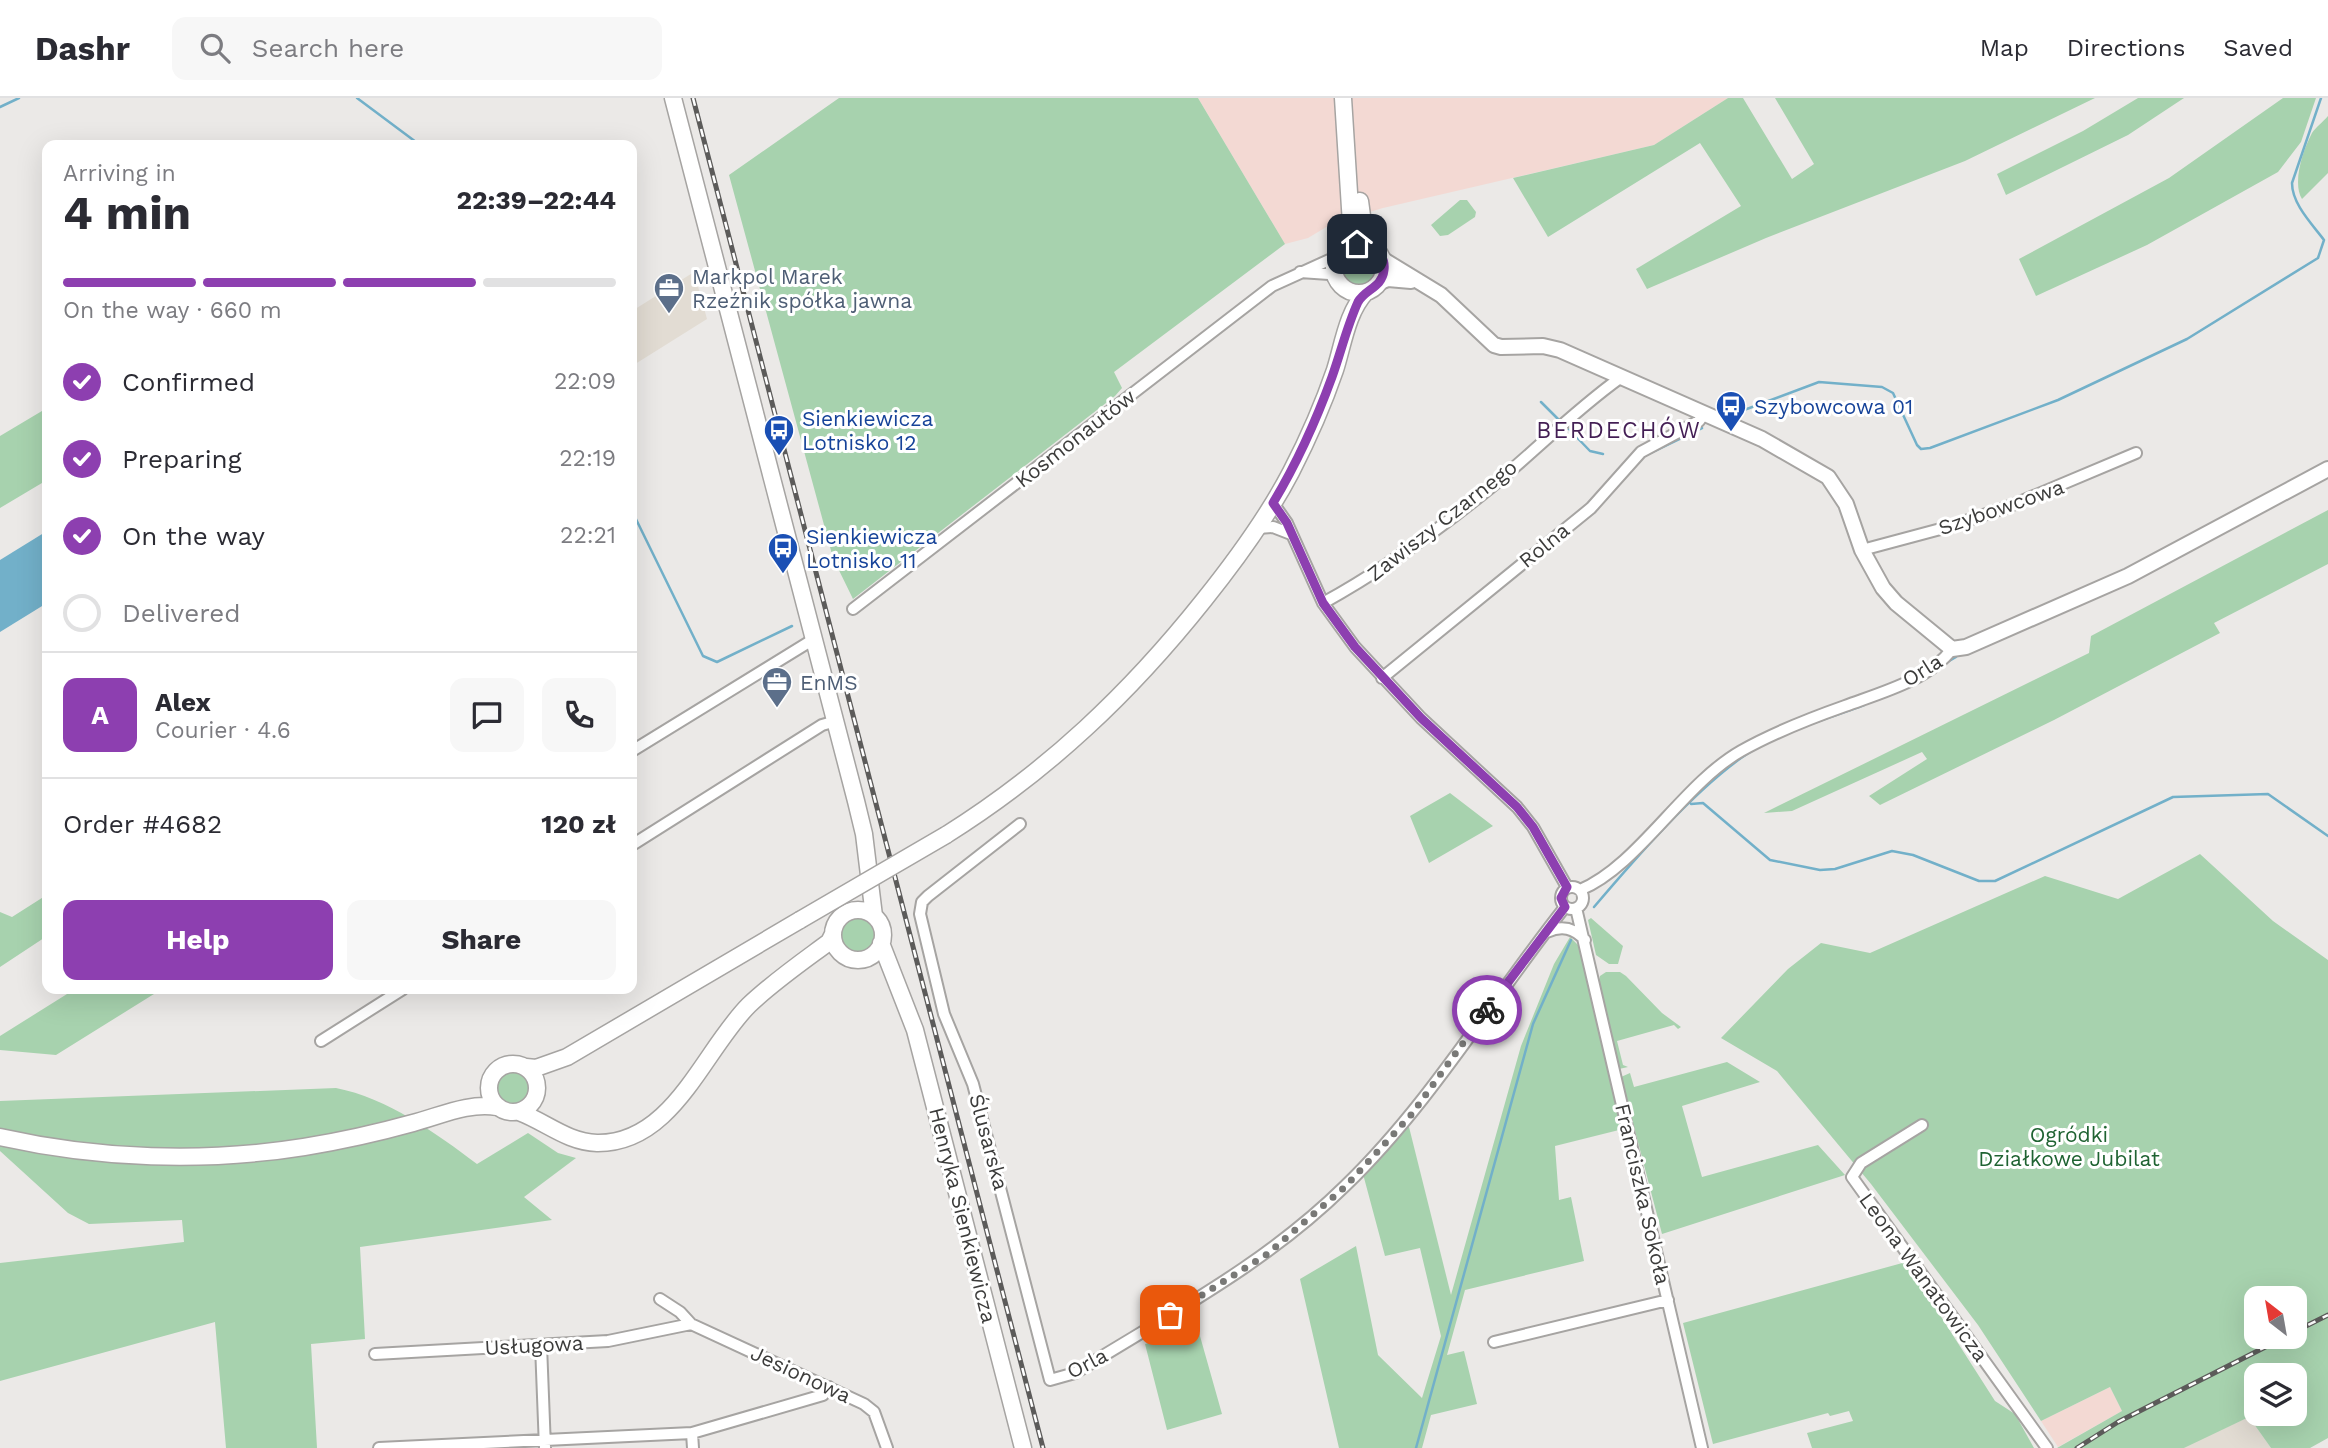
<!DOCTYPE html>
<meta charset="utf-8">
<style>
body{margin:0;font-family:"Work Sans",sans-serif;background:#f7f7f7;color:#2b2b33;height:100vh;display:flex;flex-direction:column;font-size:26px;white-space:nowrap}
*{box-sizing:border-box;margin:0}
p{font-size:23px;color:#7c7c81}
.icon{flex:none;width:38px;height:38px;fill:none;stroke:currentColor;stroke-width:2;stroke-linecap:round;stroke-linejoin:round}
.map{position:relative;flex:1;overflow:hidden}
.panel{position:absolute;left:42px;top:42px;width:595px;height:854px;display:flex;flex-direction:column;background:#fff;border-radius:14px;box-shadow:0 7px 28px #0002}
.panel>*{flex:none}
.needle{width:46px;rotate:329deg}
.controls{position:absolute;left:2244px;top:1188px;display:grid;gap:14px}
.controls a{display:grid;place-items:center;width:63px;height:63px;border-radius:14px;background:#fff;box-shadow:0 7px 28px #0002;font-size:35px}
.pin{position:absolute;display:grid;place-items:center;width:60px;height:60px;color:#fff;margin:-30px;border-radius:14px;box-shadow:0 4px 10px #0006}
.courier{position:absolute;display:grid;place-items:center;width:70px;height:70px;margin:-35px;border:5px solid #8d3fb0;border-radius:50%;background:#fff;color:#222;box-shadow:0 2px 9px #0007}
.headline em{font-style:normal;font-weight:700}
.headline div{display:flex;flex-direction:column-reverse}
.headline{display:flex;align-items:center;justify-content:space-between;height:119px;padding:0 21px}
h1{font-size:46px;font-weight:700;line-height:52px}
.bar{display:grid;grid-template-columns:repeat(4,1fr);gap:10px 7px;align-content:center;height:84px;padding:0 21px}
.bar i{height:9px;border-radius:5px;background:#e1e1e2}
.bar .active{background:#8d3fb0}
.bar p{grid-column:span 4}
.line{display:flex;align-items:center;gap:18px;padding:0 21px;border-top:2px solid #e1e1e2}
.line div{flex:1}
.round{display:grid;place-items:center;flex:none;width:74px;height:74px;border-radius:14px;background:#f7f7f7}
ol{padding:0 21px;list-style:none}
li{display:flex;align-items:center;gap:21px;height:77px}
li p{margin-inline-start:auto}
li .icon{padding:7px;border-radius:50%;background:#8d3fb0;color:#fff;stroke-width:4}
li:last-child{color:#7c7c81}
li i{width:38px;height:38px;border:4px solid #e1e1e2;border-radius:50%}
.primary-button{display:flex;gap:14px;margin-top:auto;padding:14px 21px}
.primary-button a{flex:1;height:80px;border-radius:14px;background:#8d3fb0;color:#fff;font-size:28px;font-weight:700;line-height:80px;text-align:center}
.primary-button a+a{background:#f7f7f7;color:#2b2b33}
header{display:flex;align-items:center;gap:42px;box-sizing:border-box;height:98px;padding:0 35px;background:#fff;border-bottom:2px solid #e1e1e2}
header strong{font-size:33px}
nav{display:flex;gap:38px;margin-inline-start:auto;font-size:24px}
.search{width:490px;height:63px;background:#f7f7f7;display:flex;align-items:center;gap:18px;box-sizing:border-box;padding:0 24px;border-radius:14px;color:#7c7c81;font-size:26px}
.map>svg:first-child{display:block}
.built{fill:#e2dcd3}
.industrial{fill:#f3d9d3}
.green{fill:#a7d2ae;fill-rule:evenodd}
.water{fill:#72b0c9}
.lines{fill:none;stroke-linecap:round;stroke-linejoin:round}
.stream{stroke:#72b0c9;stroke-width:2.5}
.minor-casing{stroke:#a6a4a2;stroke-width:14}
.tertiary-casing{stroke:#a6a4a2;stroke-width:18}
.secondary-casing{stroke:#a6a4a2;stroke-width:19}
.minor{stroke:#fff;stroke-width:10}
.tertiary{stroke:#fff;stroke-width:14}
.secondary{stroke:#fff;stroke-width:16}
.rail-casing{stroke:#5c5b5a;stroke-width:5}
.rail{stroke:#fff;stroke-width:2.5;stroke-dasharray:8;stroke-linecap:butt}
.secondary-bridge-casing{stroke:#a6a4a2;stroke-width:19;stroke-linecap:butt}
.secondary-bridge{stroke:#fff;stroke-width:16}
.done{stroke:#797977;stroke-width:7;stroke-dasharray:0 12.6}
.route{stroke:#8d3fb0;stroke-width:9}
.labels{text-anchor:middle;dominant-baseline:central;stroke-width:6;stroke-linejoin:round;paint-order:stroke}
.service-label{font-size:21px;fill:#4e5e75;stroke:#fff;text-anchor:start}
.transit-label{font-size:21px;fill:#164399;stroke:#fff;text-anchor:start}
.street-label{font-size:21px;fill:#3c3c3b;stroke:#fff}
.park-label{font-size:21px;fill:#1f6332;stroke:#fff}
.neighbourhood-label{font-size:23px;letter-spacing:2px;fill:#431e54;stroke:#fff}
</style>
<header>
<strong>Dashr</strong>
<div class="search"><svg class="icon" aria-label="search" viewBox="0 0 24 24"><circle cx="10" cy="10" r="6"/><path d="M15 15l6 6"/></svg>Search here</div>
<nav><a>Map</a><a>Directions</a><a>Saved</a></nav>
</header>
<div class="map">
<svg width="2328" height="1350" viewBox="0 0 2328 1350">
<rect width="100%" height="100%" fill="#ebe9e7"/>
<path class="built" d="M694 174 707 221 632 268V213Z
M2249 1319 2271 1350H2184L2205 1339Z"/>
<path class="industrial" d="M1198 0H1728L1654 47 1383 110 1333 125 1308 140 1285 146Z
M2110 1289 2122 1313 2058 1349 2041 1323Z"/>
<path class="green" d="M839 0H1198L1285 146 1114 274 1122 290 1115 298 853 501 833 460 729 77Z
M1728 0H1743L1792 81 1814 66 1775 0H2095L1965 63 1766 140 1647 191 1636 171 1741 108 1700 45 1548 139 1513 80 1654 47Z
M2138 0H2184L2128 37 2006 97 1997 76 2083 33Z
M2283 0H2316L2301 44 2278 74 2147 147 2036 198 2019 161 2169 80Z
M2328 18V75L2302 101C2292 85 2303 52 2312 35 2316 29 2323 24 2328 18Z
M1460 102H1467L1476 114 1475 119 1448 137 1440 138 1431 127Z
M1341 170a18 18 0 1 1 36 0a18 18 0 1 1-36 0Z
M47 310V382L0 410V338Z
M2328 412V466L2214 525 2220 535 2054 622 1880 707 1869 698 1927 661 1922 654 1792 713 1764 715 2089 555 2091 538Z
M1450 695 1493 728 1429 765 1410 718Z
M2200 756 2273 823 2328 862V1340L2310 1350H2271L2249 1319 2184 1350H2057L2122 1313 2110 1289 2041 1323 1978 1227 1871 1086 1777 973 1721 940 1788 871 1821 845 1870 855 2045 778 2118 801ZM2256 1200H2294V1239H2256ZM2256 1278H2294V1316H2256Z
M45 798 47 838 0 869V814L12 819Z
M840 836a18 18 0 1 1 36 0a18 18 0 1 1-36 0Z
M1591 820 1623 848 1618 866H1609L1596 857 1588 822Z
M1570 839 1578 847 1581 846 1624 1036 1621 1038 1619 1032 1555 1048 1559 1102 1571 1099 1584 1163 1465 1192 1447 1257 1464 1253 1477 1306 1431 1317 1422 1350H1339L1300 1181 1356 1148 1378 1257 1422 1300 1441 1238 1420 1150 1385 1158 1363 1076 1408 1025 1451 1197 1521 948 1554 866Z
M1606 874H1620L1626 878 1662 915 1681 929 1678 931 1674 927 1617 943 1623 967 1628 969 1619 971 1599 883 1600 878Z
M75 891H162L56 957 0 952V938Z
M1727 964 1760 984 1682 1008 1702 1079 1818 1047 1845 1077 1662 1136 1621 979 1630 975 1634 989Z
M495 990a18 18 0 1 1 36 0a18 18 0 1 1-36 0Z
M336 990C387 1000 436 1035 477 1066L528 1035 558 1055 576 1060 524 1099 552 1122 360 1149 365 1241 311 1246 317 1350H226L215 1224 0 1283V1165L184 1144 182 1122 89 1126 68 1115 0 1053V1003Z
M1906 1164 1995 1303 2015 1316 2034 1350H1812L1807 1335 1853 1323 1849 1313 1830 1318 1828 1315 1713 1346 1683 1225Z
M1198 1231 1222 1316 1167 1332 1145 1246Z"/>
<path class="water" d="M47 433V505L0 534V462Z"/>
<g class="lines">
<path class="stream" d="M357 0 420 47
M0 9 19 0
M1541 304 1561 324
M1728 318 1819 284 1882 289 1893 295 1917 347 1921 351 1930 350 2058 302 2187 241 2318 160 2324 142C2312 126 2292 106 2292 85L2321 0
M1566 328 1590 353 1603 356
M1642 359 1702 330
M632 413 703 558 717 564 792 528
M1944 566 1956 559
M1691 706 1703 705 1770 762 1820 772 1835 771 1892 753 1913 757 1979 783H1995L2173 699 2268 696 2328 738
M1594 809C1634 762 1691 696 1741 660 1776 635 1824 622 1864 607
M1416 1350 1533 926 1571 842"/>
<g class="minor-casing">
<path id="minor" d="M1300 174 1329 176 1337 181
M1273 405 1287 425 1323 505 1355 549 1421 620 1517 709 1533 729 1567 789
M1258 430 1273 429 1291 436
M1862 452 1948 429 2010 408 2136 355
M1323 505C1383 472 1437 433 1490 390 1534 354 1574 313 1620 280
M853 511 1272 188 1338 158
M1382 580 1591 410 1641 354 1699 323 1704 316
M632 653 814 541
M1020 726 928 798 922 804 920 816 944 916 973 986 1050 1282 1075 1275C1168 1217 1266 1166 1345 1088 1430 1006 1492 901 1565 809
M632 747 822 627 836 623
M1561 800a11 11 0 1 1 22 0a11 11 0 1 1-22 0Z
M1580 792C1638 768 1683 686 1741 653 1773 635 1811 620 1845 608 1880 595 1929 582 1952 551
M1576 810 1702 1350
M1547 834C1562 827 1574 830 1585 842
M321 943 403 891
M1922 1027 1861 1065 1852 1079 2047 1350
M660 1201 680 1214 691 1226
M1494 1244 1668 1202
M541 1247 545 1350
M375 1256 608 1243 691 1226 864 1306 874 1314 887 1350
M692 1335 693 1350
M379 1350 692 1335 823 1297 829 1289"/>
</g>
<g class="tertiary-casing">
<path id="tertiary" d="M1382 161 1441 197 1494 247 1501 249 1543 248 1560 252 1762 341 1828 379 1846 406 1862 452 1883 490 1896 505 1952 551 1966 549 2128 478 2328 371
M1380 184 1388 181 1411 183"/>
</g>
<g class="secondary-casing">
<path id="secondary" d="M673 0 856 703 864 736 874 818
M1343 0 1351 126 1346 149
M1360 103 1365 140 1370 148
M1334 170a25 25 0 1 1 50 0a25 25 0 1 1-50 0Z
M946 737C1048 673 1130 595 1204 502 1236 462 1267 420 1291 374 1308 341 1323 307 1335 272 1343 247 1347 214 1366 194
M833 837a25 25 0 1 1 50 0a25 25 0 1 1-50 0Z
M881 845 915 932 1023 1350
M489 990a24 24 0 1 1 48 0a24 24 0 1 1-48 0Z
M526 969 536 970 567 959 800 822
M519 1014C546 1024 567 1044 597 1045 673 1046 703 953 749 907 773 884 802 864 829 844L833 836
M0 1039C98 1061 204 1065 304 1049 341 1043 377 1035 413 1025 440 1018 469 1004 497 1009"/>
</g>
<use href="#minor" class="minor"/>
<use href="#tertiary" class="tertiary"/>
<use href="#secondary" class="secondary"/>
<g class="rail-casing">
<path id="rail" d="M693 0 1043 1350
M2294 1234 2328 1217
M2077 1350 2118 1324 2285 1239"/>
</g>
<use href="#rail" class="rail"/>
<g class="secondary-bridge-casing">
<path id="secondary-bridge" d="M800 822 946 737"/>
</g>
<use href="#secondary-bridge" class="secondary-bridge"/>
</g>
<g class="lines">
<path class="done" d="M1170 1217 1266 1157 1345 1089 1411 1017 1487 912"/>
<path class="route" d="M1357 146C1372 147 1386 156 1384 172 1382 190 1365 191 1358 204 1347 228 1341 254 1332 279 1316 323 1297 365 1273 405L1287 425 1323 505 1355 549 1421 620 1517 709 1533 729 1567 789 1561 800 1565 809 1487 912"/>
</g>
<defs>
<g id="office-pin" transform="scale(1.575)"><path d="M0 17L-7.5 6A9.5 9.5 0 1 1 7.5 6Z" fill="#5c6f8a" stroke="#fff"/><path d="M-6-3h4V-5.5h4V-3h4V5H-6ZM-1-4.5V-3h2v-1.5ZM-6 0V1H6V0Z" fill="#fff"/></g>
<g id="bus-pin" transform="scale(1.575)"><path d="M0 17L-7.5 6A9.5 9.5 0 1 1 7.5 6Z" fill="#1a4fb4" stroke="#fff"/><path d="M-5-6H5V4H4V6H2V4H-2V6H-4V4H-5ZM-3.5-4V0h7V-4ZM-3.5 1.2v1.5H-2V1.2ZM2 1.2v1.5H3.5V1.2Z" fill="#fff"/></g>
</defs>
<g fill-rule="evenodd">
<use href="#office-pin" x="669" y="190"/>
<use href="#bus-pin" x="1731" y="308"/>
<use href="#bus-pin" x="779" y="332"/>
<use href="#bus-pin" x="783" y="450"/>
<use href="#office-pin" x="777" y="584"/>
</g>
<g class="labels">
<g class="service-label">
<text x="692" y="178">Markpol Marek<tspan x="692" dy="24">Rzeźnik spółka jawna</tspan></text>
<text x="800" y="584">EnMS</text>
</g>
<g class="transit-label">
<text x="1754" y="308">Szybowcowa 01</text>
<text x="802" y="320">Sienkiewicza<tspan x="802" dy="24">Lotnisko 12</tspan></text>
<text x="806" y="438">Sienkiewicza<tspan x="806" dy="24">Lotnisko 11</tspan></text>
</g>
<g class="street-label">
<text transform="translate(1075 340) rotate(-38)">Kosmonautów</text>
<text transform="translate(2001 409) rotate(-19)">Szybowcowa</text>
<text transform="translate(1442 422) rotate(-38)">Zawiszy Czarnego</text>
<text transform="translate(1544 447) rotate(-39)">Rolna</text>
<text transform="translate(1922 572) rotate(-32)">Orla</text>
<text transform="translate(989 1044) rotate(75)">Ślusarska</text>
<text transform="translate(1643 1096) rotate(77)">Franciszka Sokoła</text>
<text transform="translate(963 1117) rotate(76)">Henryka Sienkiewicza</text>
<text transform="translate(1924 1179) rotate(54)">Leona Wanatowicza</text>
<text transform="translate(534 1247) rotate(-3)">Usługowa</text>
<text transform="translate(1087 1265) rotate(-27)">Orla</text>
<text transform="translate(801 1276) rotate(25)">Jesionowa</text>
</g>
<g class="park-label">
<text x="2069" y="1036">Ogródki<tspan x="2069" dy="24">Działkowe Jubilat</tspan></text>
</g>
<g class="neighbourhood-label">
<text x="1619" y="332">BERDECHÓW</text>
</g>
</g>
</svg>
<div class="controls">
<a><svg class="needle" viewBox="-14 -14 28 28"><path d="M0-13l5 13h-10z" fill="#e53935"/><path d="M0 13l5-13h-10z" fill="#7c7c81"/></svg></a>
<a><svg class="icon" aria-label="layers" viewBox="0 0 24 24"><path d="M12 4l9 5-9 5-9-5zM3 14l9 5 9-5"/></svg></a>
</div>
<div class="pin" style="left:1170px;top:1217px;background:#ea580c"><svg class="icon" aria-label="bag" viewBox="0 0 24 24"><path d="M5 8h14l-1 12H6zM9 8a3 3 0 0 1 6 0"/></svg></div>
<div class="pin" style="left:1357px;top:146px;background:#1f2937"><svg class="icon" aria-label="home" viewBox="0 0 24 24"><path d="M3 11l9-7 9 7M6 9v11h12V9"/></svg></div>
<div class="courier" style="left:1487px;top:912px"><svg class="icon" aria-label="bike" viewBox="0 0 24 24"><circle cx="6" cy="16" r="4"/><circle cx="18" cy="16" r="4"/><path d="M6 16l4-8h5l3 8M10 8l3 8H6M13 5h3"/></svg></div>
<section class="panel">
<div class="headline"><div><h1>4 min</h1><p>Arriving in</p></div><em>22:39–22:44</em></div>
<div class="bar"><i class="active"></i><i class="active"></i><i class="active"></i><i></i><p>On the way · 660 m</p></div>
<ol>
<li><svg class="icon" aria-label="check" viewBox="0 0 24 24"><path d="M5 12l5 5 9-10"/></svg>Confirmed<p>22:09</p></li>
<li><svg class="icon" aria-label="check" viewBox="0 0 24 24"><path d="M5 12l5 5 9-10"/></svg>Preparing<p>22:19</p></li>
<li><svg class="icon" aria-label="check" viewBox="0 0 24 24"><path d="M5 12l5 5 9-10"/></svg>On the way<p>22:21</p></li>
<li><i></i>Delivered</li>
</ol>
<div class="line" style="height:126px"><b class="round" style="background:#8d3fb0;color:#fff">A</b><div><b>Alex</b><p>Courier · 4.6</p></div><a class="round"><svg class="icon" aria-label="chat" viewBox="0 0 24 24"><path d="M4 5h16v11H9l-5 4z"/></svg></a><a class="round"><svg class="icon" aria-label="phone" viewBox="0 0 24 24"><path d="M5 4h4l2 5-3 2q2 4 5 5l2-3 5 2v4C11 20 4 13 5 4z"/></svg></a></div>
<div class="line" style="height:91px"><div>Order #4682</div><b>120 zł</b></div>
<div class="primary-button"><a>Help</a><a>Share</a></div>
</section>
</div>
